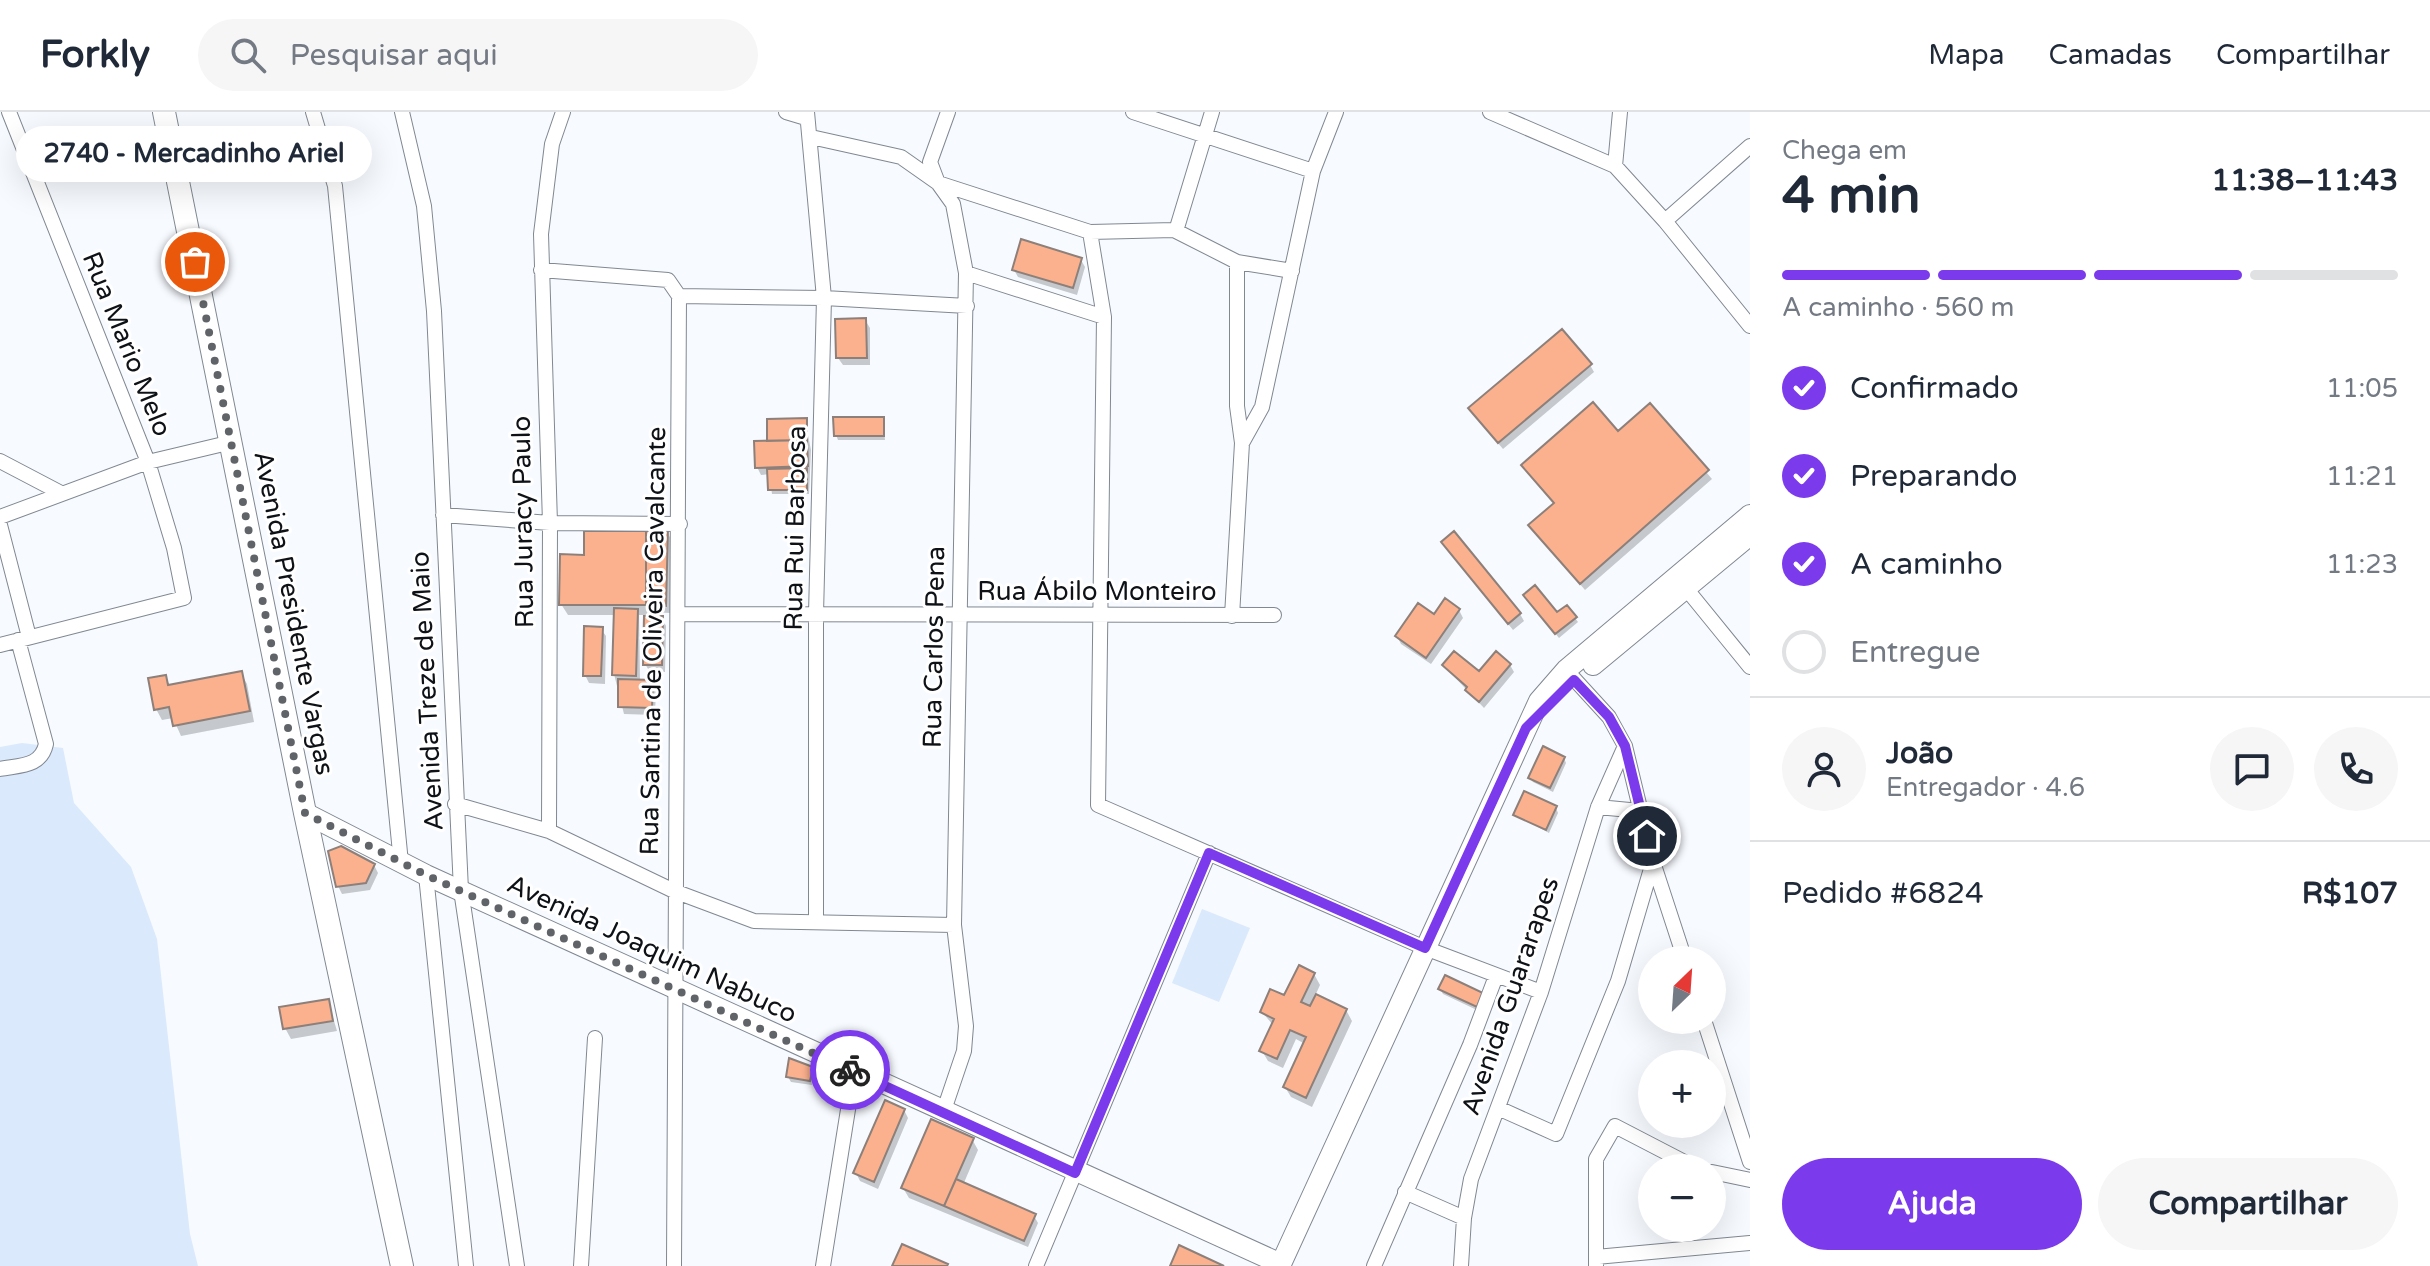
<!DOCTYPE html>
<html lang="pt">
<meta charset="utf-8">
<style>
body{margin:0;font-family:"Varela Round",sans-serif;background:#f6f6f7;color:#1f2937;height:100vh;display:flex;flex-direction:column;font-size:30px;white-space:nowrap}
*{box-sizing:border-box;margin:0}
p{font-size:26px;color:#747a83}
.icon{flex:none;width:44px;height:44px;fill:none;stroke:currentColor;stroke-width:2;stroke-linecap:round;stroke-linejoin:round}
.map{position:relative;flex:1;overflow:hidden}
.drawer{display:flex;flex-direction:column;background:#fff;width:680px}
.drawer>*{flex:none}
.needle{width:52px;rotate:25deg}
.buttons{position:absolute;left:1638px;top:834px;display:grid;gap:16px}
.buttons a{display:grid;place-items:center;width:88px;height:88px;border-radius:50%;background:#fff;box-shadow:0 8px 32px #0002;font-size:40px}
.pin{position:absolute;display:grid;place-items:center;width:68px;height:68px;color:#fff;margin:-34px;border:4px solid #fff;border-radius:50%;box-shadow:0 2px 8px #0007}
.courier{position:absolute;display:grid;place-items:center;width:80px;height:80px;margin:-40px;border:6px solid #7c3aed;border-radius:50%;background:#fff;color:#222;box-shadow:0 2px 10px #0007}
.bubble{position:absolute;height:56px;border-radius:28px;background:#fff;box-shadow:0 8px 32px #0002;font-size:26px;font-weight:700;line-height:56px;text-align:center}
.summary em{font-style:normal;font-weight:700}
.summary div{display:flex;flex-direction:column-reverse}
.summary{display:flex;align-items:center;justify-content:space-between;height:136px;padding:0 32px}
h1{font-size:52px;font-weight:700;line-height:60px}
.bar{display:grid;grid-template-columns:repeat(4,1fr);gap:12px 8px;align-content:center;height:96px;padding:0 32px}
.bar i{height:10px;border-radius:6px;background:#e0e1e3}
.bar .selected{background:#7c3aed}
.bar p{grid-column:span 4}
.line{display:flex;align-items:center;gap:20px;padding:0 32px;border-top:2px solid #e0e1e3}
.line div{flex:1}
.round{display:grid;place-items:center;flex:none;width:84px;height:84px;border-radius:42px;background:#f6f6f7}
ol{padding:0 32px;list-style:none}
li{display:flex;align-items:center;gap:24px;height:88px}
li p{margin-inline-start:auto}
li .icon{padding:8px;border-radius:50%;background:#7c3aed;color:#fff;stroke-width:4}
li:last-child{color:#747a83}
li i{width:44px;height:44px;border:4px solid #e0e1e3;border-radius:50%}
.cta{display:flex;gap:16px;margin-top:auto;padding:16px 32px}
.cta a{flex:1;height:92px;border-radius:48px;background:#7c3aed;color:#fff;font-size:32px;font-weight:700;line-height:92px;text-align:center}
.cta a+a{background:#f6f6f7;color:#1f2937}
header{display:flex;align-items:center;gap:48px;box-sizing:border-box;height:112px;padding:0 40px;background:#fff;border-bottom:2px solid #e0e1e3}
header strong{font-size:38px}
nav{display:flex;gap:44px;margin-inline-start:auto;font-size:28px}
.search{width:560px;height:72px;background:#f6f6f7;display:flex;align-items:center;gap:20px;box-sizing:border-box;padding:0 28px;border-radius:44px;color:#747a83;font-size:30px}
main{display:flex;flex:1;min-height:0}
.map>svg:first-child{display:block}
.green{fill:#dae9fc}
.shadow{fill:#0003}
.building{fill:#fcb18e;stroke:#8d807a;stroke-width:2}
.lines{fill:none;stroke-linecap:round;stroke-linejoin:round}
.minor-casing{stroke:#808892;stroke-width:16}
.secondary-casing{stroke:#808892;stroke-width:22}
.primary-casing{stroke:#808892;stroke-width:24}
.minor{stroke:#fff;stroke-width:14}
.secondary{stroke:#fff;stroke-width:20}
.primary{stroke:#fff;stroke-width:22}
.done{stroke:#606367;stroke-width:8;stroke-dasharray:0 14.4}
.route{stroke:#7c3aed;stroke-width:10}
.labels{text-anchor:middle;dominant-baseline:central;stroke-width:6;stroke-linejoin:round;paint-order:stroke}
.street-label{font-size:26px;fill:#0e1115;stroke:#fff}
</style>
<header>
<strong>Forkly</strong>
<div class="search"><svg class="icon" aria-label="search" viewBox="0 0 24 24"><circle cx="10" cy="10" r="6"/><path d="M15 15l6 6"/></svg>Pesquisar aqui</div>
<nav><a>Mapa</a><a>Camadas</a><a>Compartilhar</a></nav>
</header>
<main>
<div class="map">
<svg width="1750" height="1154" viewBox="0 0 1750 1154">
<rect width="100%" height="100%" fill="#f7faff"/>
<path class="green" d="M22 631 63 636 74 691 131 755 157 827 190 1122 198 1154H0V635Z
M1202 797 1250 816 1219 890 1172 871Z"/>
<path class="shadow" d="M1081 148 1085 155 1077 183 1018 165 1014 158Z
M865 208 870 216V253H843L838 246Z
M1590 253 1594 260 1503 337 1475 304Z
M1650 294 1712 367 1585 478 1530 414 1555 392 1523 354 1618 322Z
M883 307 885 328H838L836 323Z
M805 308 811 338 809 382H772L769 362 761 363 757 355 769 331Z
M667 420 671 427 670 501 651 500V506H662L666 514 665 560H650L645 552 646 503H639L640 569H651L656 577 655 603 624 602 614 562 616 503H568L561 492 586 445Z
M1443 431 1520 502 1524 509 1513 518Z
M1528 488 1557 503 1575 506 1578 510 1559 526Z
M1459 498 1463 506 1431 552 1401 532 1397 524 1435 505Z
M601 517 606 524 605 572 589 571 585 563Z
M1510 553 1514 560 1484 596 1444 554 1479 562Z
M241 561 247 572 254 610 181 624 173 606 162 608 156 597 165 565 171 575Z
M1564 646 1566 651 1553 680 1533 670 1530 666Z
M1556 696 1558 701 1549 721 1516 703Z
M374 753 378 761 370 778 342 782 338 774Z
M1314 862 1320 873 1315 884 1346 898 1352 909 1312 995 1291 985 1285 975 1305 932 1296 927 1283 956 1268 949 1262 939 1273 913 1262 900Z
M1440 877 1482 882 1479 899 1443 882Z
M328 889 337 919 291 927 285 916Z
M811 957 812 973 791 970 788 965Z
M904 998 908 1006 878 1077 860 1069 856 1061Z
M972 1027 978 1038 963 1073 1034 1104 1038 1111 1028 1135 909 1086 903 1076Z"/>
<path class="building" d="M1021 127 1082 146 1073 176 1012 158Z
M866 206 867 246H836L835 207Z
M1562 217 1592 252 1498 331 1468 296Z
M1593 290 1618 319 1650 291 1709 358 1580 472 1528 413 1554 391 1521 353Z
M833 305H884V324H834Z
M807 306V328L767 329V307Z
M807 328 808 354 755 356 754 329Z
M807 356V378H768L767 357Z
M668 417 666 494 646 493V419Z
M584 419H646V493H559L560 442 584 443Z
M1454 419 1521 501 1508 512 1441 430Z
M1535 473 1557 500 1567 493 1577 505 1555 522 1523 483Z
M1445 486 1460 497 1426 546 1395 524 1418 491 1434 502Z
M614 496 638 497 636 564 612 563Z
M644 504H663L662 553H643Z
M584 514 603 515 601 564H583Z
M1454 539 1479 559 1496 539 1511 552 1479 590 1465 578 1467 575 1442 553Z
M242 559 250 599 173 614 169 595 154 598 148 566 166 563 168 573Z
M618 567 653 568 652 596 618 595Z
M1543 634 1565 645 1550 676 1528 666Z
M1524 679 1557 694 1546 718 1513 703Z
M341 734 375 752 366 771 336 775 328 739Z
M1299 853 1315 861 1301 890 1310 894 1316 882 1347 897 1306 986 1283 975 1306 925 1290 918 1277 947 1259 939 1274 907 1260 900 1270 877 1284 883Z
M1445 863 1483 881 1477 895 1438 877Z
M329 887 333 909 283 917 279 895Z
M789 946 813 955 810 969 786 965Z
M885 988 905 997 874 1070 853 1061Z
M931 1007 974 1026 944 1094 901 1076Z
M956 1067 1036 1102 1024 1129 944 1094Z
M902 1132 948 1152 947 1154H892Z
M1179 1133 1224 1154H1170Z"/>
<g class="lines">
<g class="minor-casing">
<path id="minor" d="M313 0 335 74 401 751
M402 0 424 94 434 199 461 778 517 1154
M786 0 806 6
M807 0 824 186 816 502V809
M1133 0 1313 59
M1490 0 1615 54 1665 109 1750 214
M811 25 901 45 938 71 1090 120 1174 118 1237 150 1292 159
M1615 54 1620 0
M1665 109 1750 34
M1176 119 1212 0
M1090 120 1104 205 1098 693 1425 836 1541 880
M1237 150V294L1242 331
M541 158 668 168 679 184 674 1154
M966 161 1104 205
M679 184 824 186 967 194
M0 349 61 381
M443 403 550 411 680 412
M0 405 148 350 232 330
M0 413 29 525
M1680 469 1750 555
M679 502 1274 503
M1232 504 1242 331 1262 295 1313 59 1336 0
M0 533 184 486 174 436 148 350 9 0
M1566 558 1609 605 1625 634 1653 750 1685 848
M0 657C20 653 41 655 46 632L18 528
M455 692 549 719 674 779 754 809 954 813
M1598 695 1640 699
M549 719 550 411 541 122 552 32 563 0
M426 763 466 1154
M1704 908 1750 1050
M1498 996 1556 1022 1618 869 1653 750
M943 1001 964 939 966 914 954 813 966 161 953 92 938 71 930 50 948 0
M1712 1060 1750 1068
M1405 1080 1464 1106
M1596 1145 1750 1131
M581 1154 595 926
M823 1154 854 960
M1036 1154 1209 741
M1374 1154 1470 933 1496 864
M1461 1154 1464 1106 1471 1067 1541 880 1598 695 1625 634
M1596 1154V1047L1615 1014 1696 1056"/>
</g>
<g class="secondary-casing">
<path id="secondary" d="M1593 553 1750 423
M305 701 426 763 1281 1152
M1280 1154 1539 589 1566 558 1750 403"/>
</g>
<g class="primary-casing">
<path id="primary" d="M164 0 305 701 402 1154"/>
</g>
<use href="#minor" class="minor"/>
<use href="#secondary" class="secondary"/>
<use href="#primary" class="primary"/>
</g>
<g class="lines">
<path class="done" d="M195 150 305 701 426 763 850 958"/>
<path class="route" d="M850 958 1075 1061 1209 741 1425 836 1526 616 1574 568 1609 605 1625 634 1647 724"/>
</g>
<g class="labels">
<g class="street-label">
<text transform="translate(127 232) rotate(68)">Rua Mario Melo</text>
<text transform="translate(523 410) rotate(-91)">Rua Juracy Paulo</text>
<text transform="translate(795 416) rotate(-89)">Rua Rui Barbosa</text>
<text x="1097" y="479">Rua Ábilo Monteiro</text>
<text transform="translate(294 501) rotate(79)">Avenida Presidente Vargas</text>
<text transform="translate(653 529) rotate(-89)">Rua Santina de Oliveira Cavalcante</text>
<text transform="translate(934 535) rotate(-89)">Rua Carlos Pena</text>
<text transform="translate(427 579) rotate(-93)">Avenida Treze de Maio</text>
<text transform="translate(652 837) rotate(25)">Avenida Joaquim Nabuco</text>
<text transform="translate(1510 884) rotate(-71)">Avenida Guararapes</text>
</g>
</g>
</svg>
<div class="buttons">
<a><svg class="needle" viewBox="-14 -14 28 28"><path d="M0-13l5 13h-10z" fill="#e53935"/><path d="M0 13l5-13h-10z" fill="#747a83"/></svg></a>
<a>+</a>
<a>−</a>
</div>
<div class="pin" style="left:195px;top:150px;background:#ea580c"><svg class="icon" aria-label="bag" viewBox="0 0 24 24"><path d="M5 8h14l-1 12H6zM9 8a3 3 0 0 1 6 0"/></svg></div>
<div class="pin" style="left:1647px;top:724px;background:#1f2937"><svg class="icon" aria-label="home" viewBox="0 0 24 24"><path d="M3 11l9-7 9 7M6 9v11h12V9"/></svg></div>
<div class="courier" style="left:850px;top:958px"><svg class="icon" aria-label="bike" viewBox="0 0 24 24"><circle cx="6" cy="16" r="4"/><circle cx="18" cy="16" r="4"/><path d="M6 16l4-8h5l3 8M10 8l3 8H6M13 5h3"/></svg></div>
<div class="bubble" style="left:16px;top:14px;width:356px">2740 - Mercadinho Ariel</div>
</div>
<section class="drawer">
<div class="summary"><div><h1>4 min</h1><p>Chega em</p></div><em>11:38–11:43</em></div>
<div class="bar"><i class="selected"></i><i class="selected"></i><i class="selected"></i><i></i><p>A caminho · 560 m</p></div>
<ol>
<li><svg class="icon" aria-label="check" viewBox="0 0 24 24"><path d="M5 12l5 5 9-10"/></svg>Confirmado<p>11:05</p></li>
<li><svg class="icon" aria-label="check" viewBox="0 0 24 24"><path d="M5 12l5 5 9-10"/></svg>Preparando<p>11:21</p></li>
<li><svg class="icon" aria-label="check" viewBox="0 0 24 24"><path d="M5 12l5 5 9-10"/></svg>A caminho<p>11:23</p></li>
<li><i></i>Entregue</li>
</ol>
<div class="line" style="height:144px"><a class="round"><svg class="icon" aria-label="person" viewBox="0 0 24 24"><circle cx="12" cy="8" r="4"/><path d="M4 21q1-7 8-7t8 7"/></svg></a><div><b>João</b><p>Entregador · 4.6</p></div><a class="round"><svg class="icon" aria-label="chat" viewBox="0 0 24 24"><path d="M4 5h16v11H9l-5 4z"/></svg></a><a class="round"><svg class="icon" aria-label="phone" viewBox="0 0 24 24"><path d="M5 4h4l2 5-3 2q2 4 5 5l2-3 5 2v4C11 20 4 13 5 4z"/></svg></a></div>
<div class="line" style="height:104px"><div>Pedido #6824</div><b>R$107</b></div>
<div class="cta"><a>Ajuda</a><a>Compartilhar</a></div>
</section>
</main>
